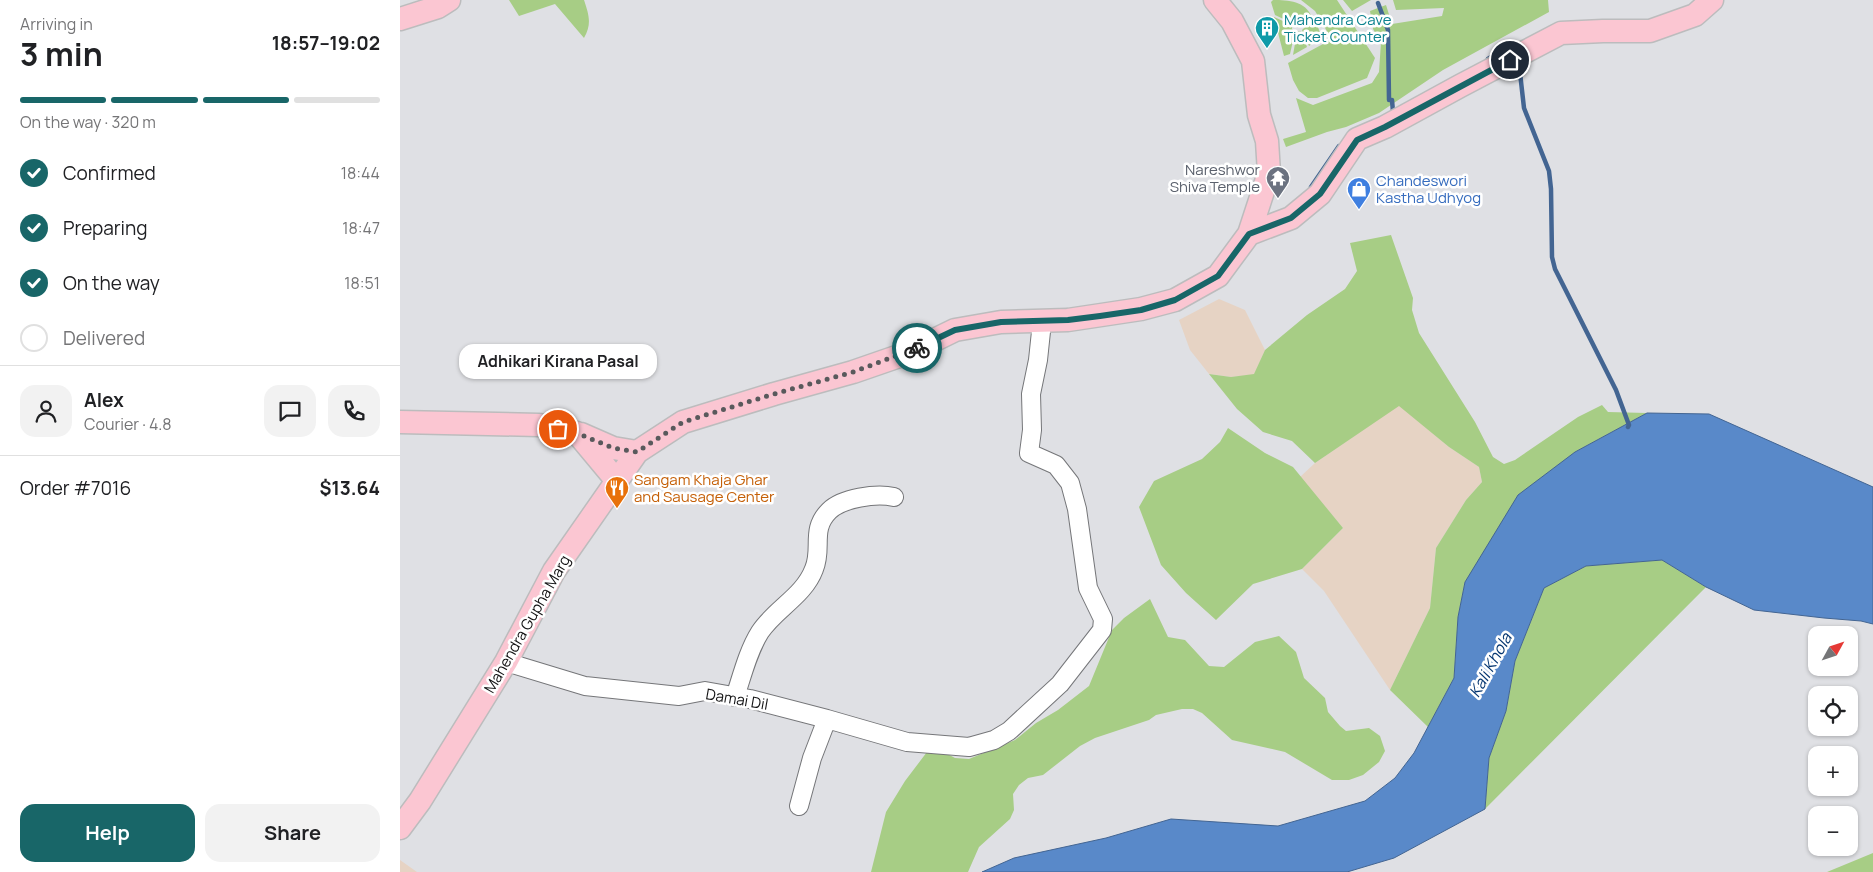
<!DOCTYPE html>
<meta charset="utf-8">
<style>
body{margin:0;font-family:Manrope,sans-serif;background:#f2f2f2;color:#202124;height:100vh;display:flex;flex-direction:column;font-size:19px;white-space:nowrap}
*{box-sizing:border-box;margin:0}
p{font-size:16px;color:#757577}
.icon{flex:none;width:28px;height:28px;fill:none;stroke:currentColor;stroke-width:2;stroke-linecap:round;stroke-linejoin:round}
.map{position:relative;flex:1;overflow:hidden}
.panel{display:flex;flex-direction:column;background:#fff;width:400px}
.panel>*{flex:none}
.needle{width:32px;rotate:50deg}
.controls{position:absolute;left:1408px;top:626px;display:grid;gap:10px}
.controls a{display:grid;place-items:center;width:50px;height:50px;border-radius:10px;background:#fff;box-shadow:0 1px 4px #0004;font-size:25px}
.pin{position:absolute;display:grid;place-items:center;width:42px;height:42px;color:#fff;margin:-21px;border:2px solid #fff;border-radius:50%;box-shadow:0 1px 5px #0007}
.courier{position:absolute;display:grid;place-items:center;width:50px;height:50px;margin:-25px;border:4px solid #186668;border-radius:50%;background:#fff;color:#222;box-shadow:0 1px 6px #0007}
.bubble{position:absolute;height:35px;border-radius:15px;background:#fff;box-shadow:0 1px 4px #0004;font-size:16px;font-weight:700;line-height:35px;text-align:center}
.headline em{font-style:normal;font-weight:700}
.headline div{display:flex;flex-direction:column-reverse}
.headline{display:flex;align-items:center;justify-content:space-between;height:85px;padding:0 20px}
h1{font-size:32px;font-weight:700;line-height:38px}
.bar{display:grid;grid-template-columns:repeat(4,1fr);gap:8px 5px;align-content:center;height:60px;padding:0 20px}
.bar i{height:6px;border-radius:4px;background:#e0e0e0}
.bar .selected{background:#186668}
.bar p{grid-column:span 4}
.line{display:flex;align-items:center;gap:12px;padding:0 20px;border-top:1px solid #e0e0e0}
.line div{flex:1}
.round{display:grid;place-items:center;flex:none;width:52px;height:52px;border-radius:15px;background:#f2f2f2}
ol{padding:0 20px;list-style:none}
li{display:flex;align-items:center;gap:15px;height:55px}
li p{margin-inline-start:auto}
li .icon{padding:5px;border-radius:50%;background:#186668;color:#fff;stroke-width:4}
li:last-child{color:#757577}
li i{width:28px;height:28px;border:2px solid #e0e0e0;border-radius:50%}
.cta{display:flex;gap:10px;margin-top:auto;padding:10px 20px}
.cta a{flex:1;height:58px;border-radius:15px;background:#186668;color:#fff;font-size:20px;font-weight:700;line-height:58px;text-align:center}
.cta a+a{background:#f2f2f2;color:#202124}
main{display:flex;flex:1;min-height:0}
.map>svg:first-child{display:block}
.industrial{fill:#e6d3c4}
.green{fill:#a7cd85}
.water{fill:#5989c9;stroke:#436592}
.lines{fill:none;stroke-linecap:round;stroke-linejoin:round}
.stream{stroke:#436592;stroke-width:4.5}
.minor-casing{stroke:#757679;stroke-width:20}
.major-casing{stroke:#bcbcbd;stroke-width:25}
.minor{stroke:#fff;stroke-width:18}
.major{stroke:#fbc6d2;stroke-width:22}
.done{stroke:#59595c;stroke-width:5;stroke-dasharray:0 9}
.route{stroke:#186668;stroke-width:6}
.labels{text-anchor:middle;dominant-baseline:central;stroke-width:5;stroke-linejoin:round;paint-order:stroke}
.culture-label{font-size:15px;fill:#0d838f;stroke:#fff;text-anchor:start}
.worship-label{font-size:15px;fill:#5b616d;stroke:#fff;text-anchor:end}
.shop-label{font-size:15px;fill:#366cbe;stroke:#fff;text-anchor:start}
.food-label{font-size:15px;fill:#c56008;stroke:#fff;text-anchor:start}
.street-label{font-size:15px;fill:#111112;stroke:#fff}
.water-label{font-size:16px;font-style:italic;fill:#053671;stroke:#fff}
</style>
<main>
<section class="panel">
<div class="headline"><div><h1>3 min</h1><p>Arriving in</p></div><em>18:57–19:02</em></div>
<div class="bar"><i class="selected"></i><i class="selected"></i><i class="selected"></i><i></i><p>On the way · 320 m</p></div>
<ol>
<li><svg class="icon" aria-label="check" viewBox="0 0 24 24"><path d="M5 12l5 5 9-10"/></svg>Confirmed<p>18:44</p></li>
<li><svg class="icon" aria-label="check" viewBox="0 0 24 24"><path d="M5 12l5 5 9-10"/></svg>Preparing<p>18:47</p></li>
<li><svg class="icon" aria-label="check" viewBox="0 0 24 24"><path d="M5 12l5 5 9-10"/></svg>On the way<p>18:51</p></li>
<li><i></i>Delivered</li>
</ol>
<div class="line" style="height:90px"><a class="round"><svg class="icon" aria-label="person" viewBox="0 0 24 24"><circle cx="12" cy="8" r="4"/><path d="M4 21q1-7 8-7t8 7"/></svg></a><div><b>Alex</b><p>Courier · 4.8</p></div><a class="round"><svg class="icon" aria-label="chat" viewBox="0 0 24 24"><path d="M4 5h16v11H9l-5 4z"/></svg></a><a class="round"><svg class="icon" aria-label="phone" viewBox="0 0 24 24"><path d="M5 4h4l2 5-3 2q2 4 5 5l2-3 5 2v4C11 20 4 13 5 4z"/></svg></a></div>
<div class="line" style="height:65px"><div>Order #7016</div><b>$13.64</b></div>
<div class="cta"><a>Help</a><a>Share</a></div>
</section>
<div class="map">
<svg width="1473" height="872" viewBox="0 0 1473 872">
<rect width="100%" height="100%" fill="#dfe0e4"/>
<path class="industrial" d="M819 299 845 310 865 350 854 375 831 377 809 374 790 350 779 320Z
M999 405 1049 447 1079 467 1082 482 1066 500 1036 548 1030 608 990 690 924 591 902 569 943 528 900 477 915 463Z
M0 860 17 872H0Z"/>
<path class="green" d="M109 0H184C189 15 192 24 184 38L155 4 119 16Z
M873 0C889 0 905 1 912 17L902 26 898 22 892 23 875 15 871 2Z
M901 0H937L975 58 967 78 917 98H908L899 91 893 80 888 63 923 44 931 38 915 11Z
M943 0H971L952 11Z
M993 0H1148L1149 12 1043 70 979 113 946 127 927 132 886 147 883 139 906 132 896 98 913 105 972 83 979 72 981 42 973 29 970 11 986 5 992 24 1042 16 1044 8 996 10Z
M874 17 892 25V29L895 32 890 54 884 56Z
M913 20 917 24 921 36 909 46 902 30Z
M901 31 907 47 893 55 897 32Z
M991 235 1013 298 1012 310 1019 333 1075 422 1093 457 1104 464 1115 460 1178 417 1202 405 1208 412 1247 413 1175 452 1065 582 1058 617 1054 678 1028 727 990 690 1030 608 1036 548 1066 500 1082 482 1079 467 1049 447 999 406 915 463 892 441 863 432 837 409 809 374 831 377 854 374 865 350 907 315 945 289 957 271 950 243Z
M828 428 865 453 893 467 943 528 902 569 853 584 816 620 786 593 761 565 739 507 754 481 802 459 820 442Z
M1262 560 1306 587 1085 809 1089 758 1106 711 1115 661 1144 588 1186 566Z
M750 599 768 637 785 640 809 666 824 667 855 642 879 636 896 652 904 678 925 698 928 712 940 726 946 731 969 728 980 736 985 751 979 762 963 775 949 780H932L885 752 832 740 802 713 793 709H782L756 715 749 720 695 738 680 746 643 775 628 778 619 785 613 794 614 810 610 819 579 847 568 872H471L486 812 505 781 530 748 538 749 555 758 569 759 615 740 636 723 658 710 689 686 712 630 724 618Z
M1473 853V872H1427Z"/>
<path class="water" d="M1247 413 1309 414 1473 487V624L1461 621 1424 618 1354 610 1306 587 1262 560 1186 566 1144 588 1115 661 1106 711 1089 758 1085 809 994 858 947 872H582L614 858 706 838 771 819 878 826 965 801 995 778 1014 753 1054 678 1058 617 1065 582 1118 495 1175 452Z"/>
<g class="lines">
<path class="stream" d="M978 3 988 30 989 100H992L993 112
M1088 59 1110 45 1115 46
M1119 64 1124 108 1149 171 1151 189 1152 257 1155 269 1216 390 1229 425 1228 427
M911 187 939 146"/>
<g class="minor-casing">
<path id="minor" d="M106 662 185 686 279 696 305 691 350 699 427 719 507 742 569 747 594 740 609 731 660 684 702 630 703 619 688 588 677 509 670 483 656 465 629 453 632 430 631 394 638 360 642 322
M335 697C342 676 348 651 360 632 375 609 404 596 414 569 423 548 410 530 429 511 442 498 476 493 494 497
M399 806 412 758 427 719"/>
</g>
<g class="major-casing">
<path id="major" d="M0 19 38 7 49 0
M849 234 891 218 920 194 957 139 985 127 1060 86 1161 33 1203 31H1250L1295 15 1312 0
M0 422 139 425 177 433 217 481
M181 434 213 448 237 452
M0 828 20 801 106 662 154 571 237 452 283 422 374 394 453 372 508 353 555 330 601 322 668 320 741 309 775 300 818 276 849 234 869 173 867 141 859 115 853 61 832 21 815 0"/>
</g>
<use href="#minor" class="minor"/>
<use href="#major" class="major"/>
</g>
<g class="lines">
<path class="done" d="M158 429 177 433 213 448 237 452 283 422 374 394 453 372 517 348"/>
<path class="route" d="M517 348 555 330 601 322 668 320 700 316 741 310 775 300 818 276 849 234 891 218 920 194 957 140 985 127 1110 60"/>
</g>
<defs>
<g id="building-pin" transform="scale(1.25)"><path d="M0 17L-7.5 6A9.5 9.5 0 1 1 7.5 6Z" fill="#0f9aa8" stroke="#fff"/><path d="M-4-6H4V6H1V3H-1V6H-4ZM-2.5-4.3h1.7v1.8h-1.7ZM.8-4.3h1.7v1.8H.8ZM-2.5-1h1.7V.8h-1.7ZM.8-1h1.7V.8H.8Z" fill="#fff"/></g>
<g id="temple-pin" transform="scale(1.25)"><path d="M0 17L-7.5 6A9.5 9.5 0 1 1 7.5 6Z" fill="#6b7280" stroke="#fff"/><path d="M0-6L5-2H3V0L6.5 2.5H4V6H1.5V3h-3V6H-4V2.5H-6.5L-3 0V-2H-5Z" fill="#fff"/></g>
<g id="shop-pin" transform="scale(1.25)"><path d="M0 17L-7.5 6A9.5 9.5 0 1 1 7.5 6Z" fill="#3f7fe0" stroke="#fff"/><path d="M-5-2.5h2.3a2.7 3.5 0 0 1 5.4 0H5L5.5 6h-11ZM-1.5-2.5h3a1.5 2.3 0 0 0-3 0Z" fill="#fff"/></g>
<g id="restaurant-pin" transform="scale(1.25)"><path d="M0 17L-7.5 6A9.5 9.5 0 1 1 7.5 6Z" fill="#e8710a" stroke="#fff"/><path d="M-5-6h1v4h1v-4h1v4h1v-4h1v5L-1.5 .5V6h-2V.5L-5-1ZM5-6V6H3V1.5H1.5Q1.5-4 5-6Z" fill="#fff"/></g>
</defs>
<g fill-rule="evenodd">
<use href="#building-pin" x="867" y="28"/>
<use href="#temple-pin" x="878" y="178"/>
<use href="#shop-pin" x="959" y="189"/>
<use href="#restaurant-pin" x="217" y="488"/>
</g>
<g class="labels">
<g class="culture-label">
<text x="884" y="19">Mahendra Cave<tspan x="884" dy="17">Ticket Counter</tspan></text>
</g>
<g class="worship-label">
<text x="860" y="169">Nareshwor<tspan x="860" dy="17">Shiva Temple</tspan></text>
</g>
<g class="shop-label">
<text x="976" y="180">Chandeswori<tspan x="976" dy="17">Kastha Udhyog</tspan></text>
</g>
<g class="food-label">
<text x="234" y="479">Sangam Khaja Ghar<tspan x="234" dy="17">and Sausage Center</tspan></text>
</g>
<g class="street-label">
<text transform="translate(127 624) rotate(-60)">Mahendra Gupha Marg</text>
<text transform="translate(337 699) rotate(10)">Damai Dil</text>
</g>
<g class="water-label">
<text transform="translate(1090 665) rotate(-61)">Kali Khola</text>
</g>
</g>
</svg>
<div class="controls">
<a><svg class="needle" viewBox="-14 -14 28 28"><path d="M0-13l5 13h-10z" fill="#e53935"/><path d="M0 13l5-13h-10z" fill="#757577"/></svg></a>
<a><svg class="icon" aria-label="locate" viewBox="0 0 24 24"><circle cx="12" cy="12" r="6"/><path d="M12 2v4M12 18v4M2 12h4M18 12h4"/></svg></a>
<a>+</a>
<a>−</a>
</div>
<div class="pin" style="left:158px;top:429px;background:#ea580c"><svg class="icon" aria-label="bag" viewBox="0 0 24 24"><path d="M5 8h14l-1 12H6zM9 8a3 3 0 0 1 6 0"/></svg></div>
<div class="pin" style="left:1110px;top:60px;background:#1f2937"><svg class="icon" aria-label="home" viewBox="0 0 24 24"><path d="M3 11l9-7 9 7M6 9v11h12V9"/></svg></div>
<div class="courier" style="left:517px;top:348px"><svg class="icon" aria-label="bike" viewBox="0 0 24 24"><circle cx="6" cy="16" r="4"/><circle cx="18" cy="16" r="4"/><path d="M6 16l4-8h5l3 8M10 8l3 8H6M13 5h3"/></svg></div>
<div class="bubble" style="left:59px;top:344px;width:198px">Adhikari Kirana Pasal</div>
</div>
</main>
